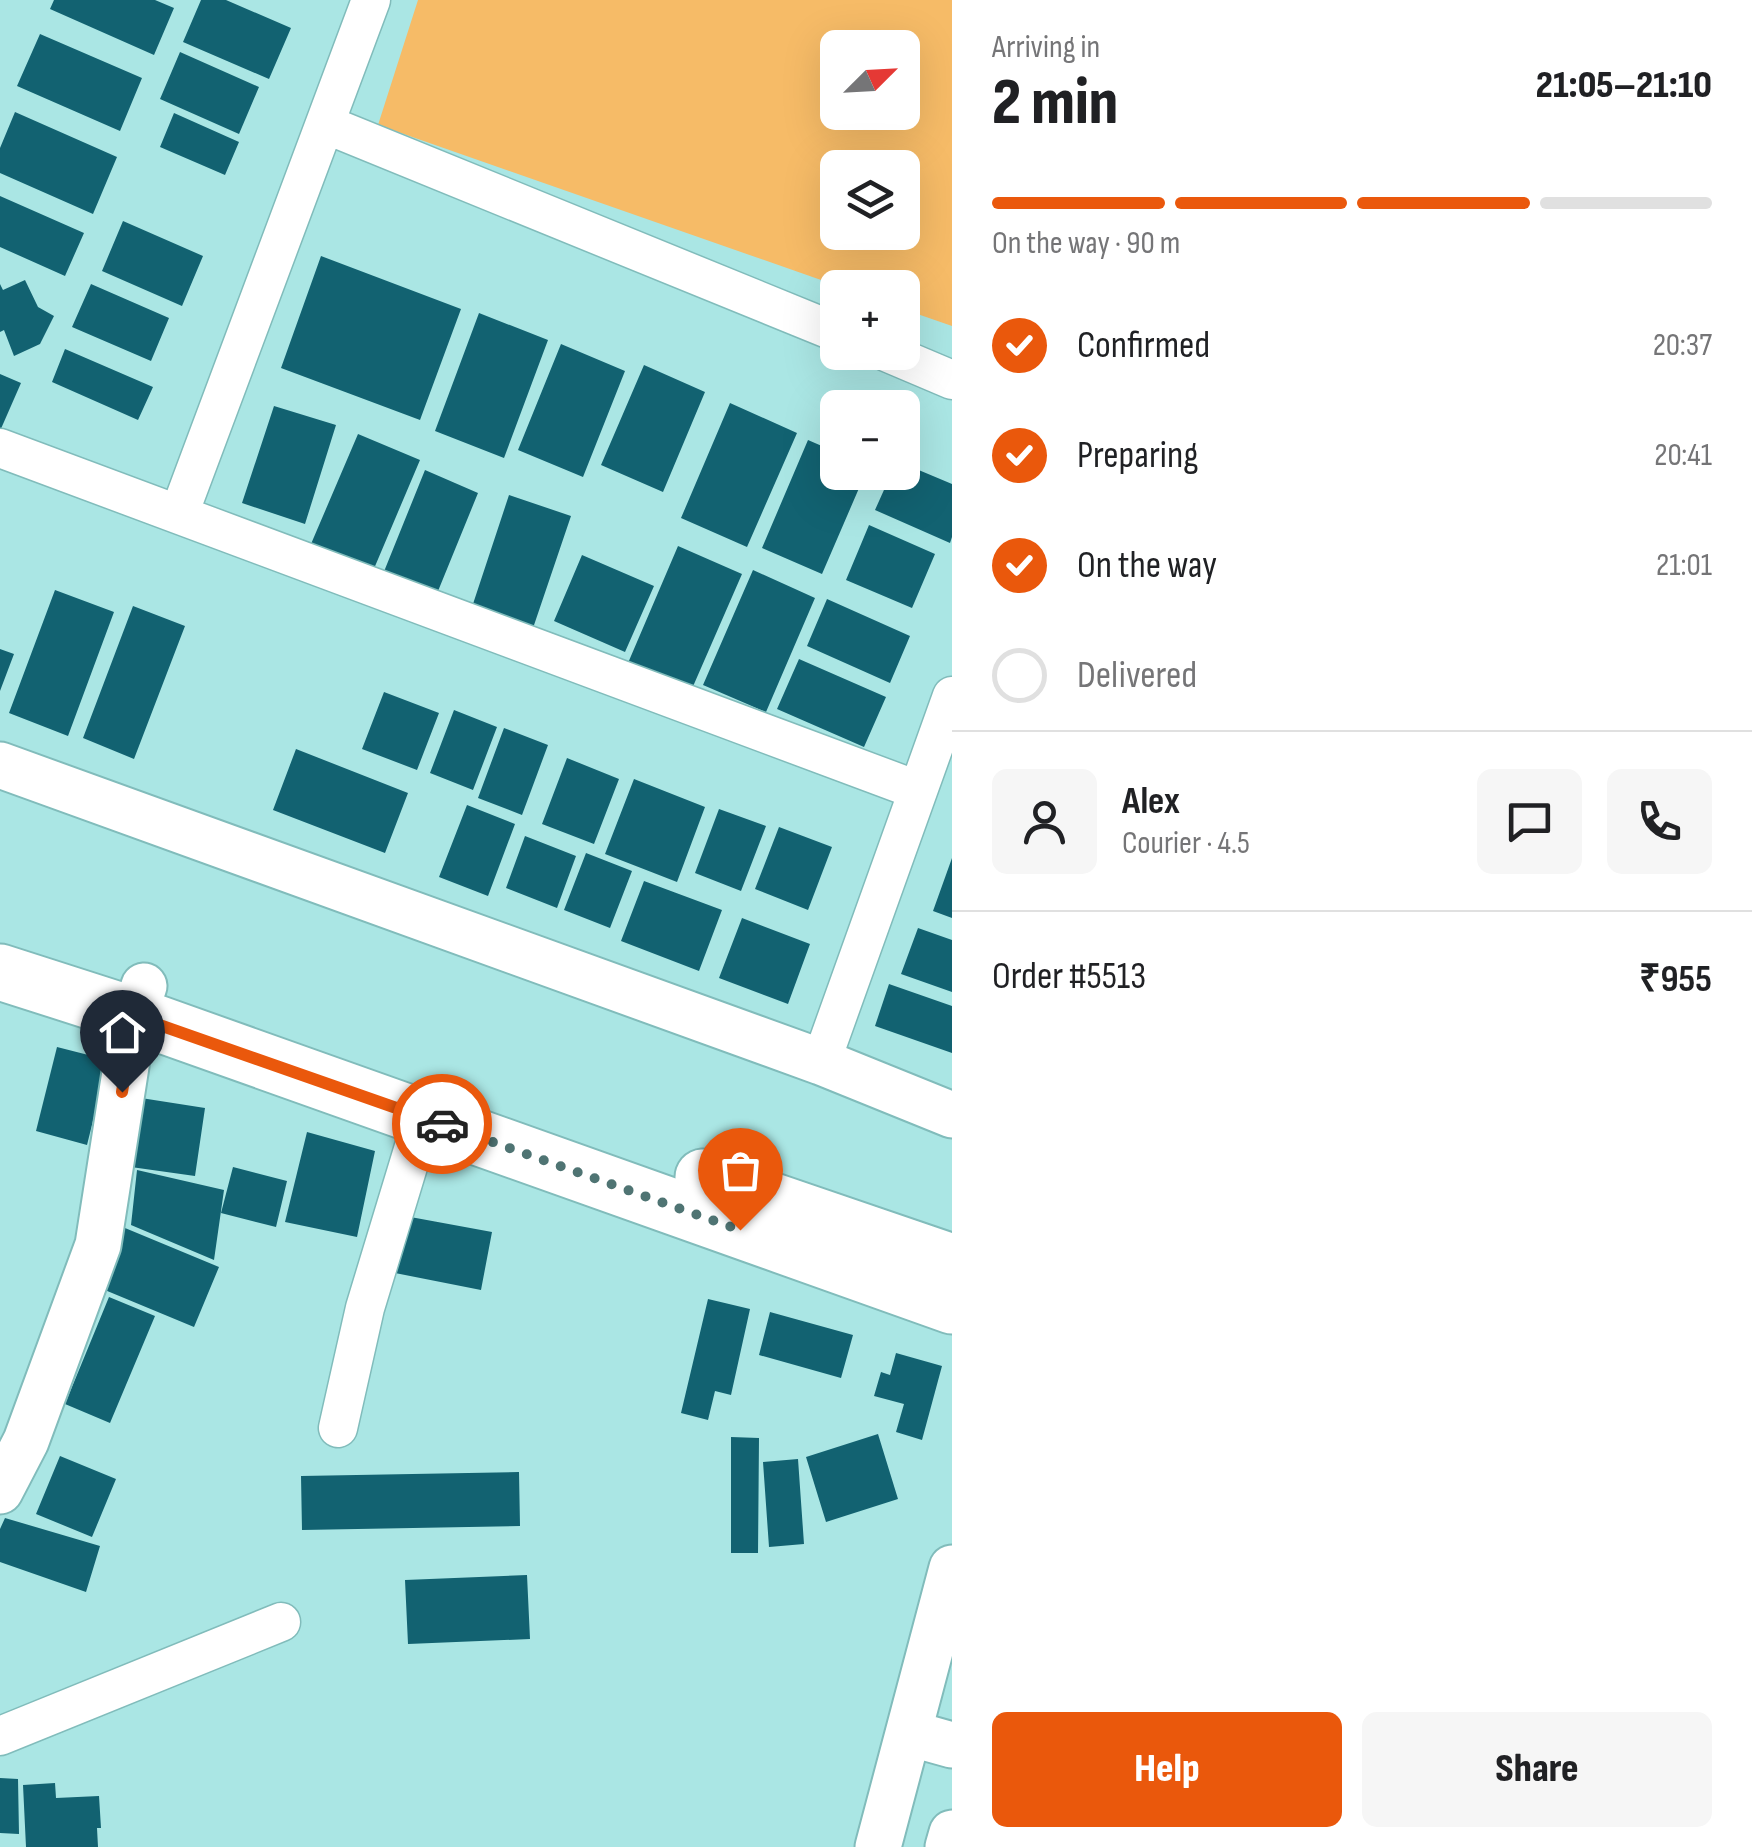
<!DOCTYPE html>
<meta charset="utf-8">
<style>
body{margin:0;font-family:"Sofia Sans Condensed",sans-serif;background:#f6f6f6;color:#202124;height:100vh;display:flex;flex-direction:column;font-size:38px;white-space:nowrap}
*{box-sizing:border-box;margin:0}
p{font-size:32px;color:#757577}
.icon{flex:none;width:55px;height:55px;fill:none;stroke:currentColor;stroke-width:2;stroke-linecap:round;stroke-linejoin:round}
.map{position:relative;flex:1;overflow:hidden}
.drawer{display:flex;flex-direction:column;background:#fff;width:800px}
.drawer>*{flex:none}
.needle{width:65px;rotate:66deg}
.buttons{position:absolute;left:820px;top:30px;display:grid;gap:20px}
.buttons a{display:grid;place-items:center;width:100px;height:100px;border-radius:15px;background:#fff;box-shadow:0 10px 40px #0002;font-size:50px}
.pin{position:absolute;display:grid;place-items:center;width:85px;height:85px;color:#fff;margin:-102px -42px;border-radius:50% 50% 50% 0;rotate:-45deg;box-shadow:0 0 10px #0007}
.pin .icon{rotate:45deg}
.courier{position:absolute;display:grid;place-items:center;width:100px;height:100px;margin:-50px;border:8px solid #ea580c;border-radius:50%;background:#fff;color:#222;box-shadow:0 2px 12px #0007}
.headline em{font-style:normal;font-weight:800}
.headline div{display:flex;flex-direction:column-reverse}
.headline{display:flex;align-items:center;justify-content:space-between;height:170px;padding:0 40px}
h1{font-size:65px;font-weight:800;line-height:75px}
.bar{display:grid;grid-template-columns:repeat(4,1fr);gap:15px 10px;align-content:center;height:120px;padding:0 40px}
.bar i{height:12px;border-radius:8px;background:#e0e0e0}
.bar .selected{background:#ea580c}
.bar p{grid-column:span 4}
.line{display:flex;align-items:center;gap:25px;padding:0 40px;border-top:2px solid #e0e0e0}
.line div{flex:1}
.round{display:grid;place-items:center;flex:none;width:105px;height:105px;border-radius:15px;background:#f6f6f6}
ol{padding:0 40px;list-style:none}
li{display:flex;align-items:center;gap:30px;height:110px}
li p{margin-inline-start:auto}
li .icon{padding:10px;border-radius:50%;background:#ea580c;color:#fff;stroke-width:4}
li:last-child{color:#757577}
li i{width:55px;height:55px;border:5px solid #e0e0e0;border-radius:50%}
.primary-button{display:flex;gap:20px;margin-top:auto;padding:20px 40px}
.primary-button a{flex:1;height:115px;border-radius:15px;background:#ea580c;color:#fff;font-size:40px;font-weight:800;line-height:115px;text-align:center}
.primary-button a+a{background:#f6f6f6;color:#202124}
main{display:flex;flex:1;min-height:0}
.map>svg:first-child{display:block}
.green{fill:#f6bb67;fill-rule:evenodd}
.building{fill:#126271}
.lines{fill:none;stroke-linecap:round;stroke-linejoin:round}
.minor-casing{stroke:#81bcbb;stroke-width:41}
.tertiary-casing{stroke:#81bcbb;stroke-width:49}
.primary-casing{stroke:#81bcbb;stroke-width:59}
.minor{stroke:#fff;stroke-width:38}
.tertiary{stroke:#fff;stroke-width:45}
.primary{stroke:#fff;stroke-width:55}
.done{stroke:#4f7473;stroke-width:10;stroke-dasharray:0 18}
.route{stroke:#ea580c;stroke-width:12}
</style>
<main>
<div class="map">
<svg width="952" height="1847" viewBox="0 0 952 1847">
<rect width="100%" height="100%" fill="#aae6e4"/>
<path class="green" d="M418 0H952V326L903 309 902 288 841 287 378 125ZM838 48H902V112H838ZM838 168H902V232H838Z"/>
<path class="building" d="M54 0H155L174 8 154 55 50 9Z
M201 0H226L291 28 269 79 183 42Z
M40 34 142 78 120 131 17 86Z
M180 52 259 87 239 134 160 99Z
M15 112 117 157 93 214 0 173V148Z
M174 113 239 142 225 175 160 147Z
M0 196 84 233 65 276 0 247Z
M123 221 203 256 182 306 102 271Z
M321 256 461 309 420 420 281 368Z
M25 280 38 307 54 316 40 344 14 356 4 330 0 332V284L3 290Z
M91 284 169 318 151 361 72 327Z
M479 313 548 340 504 458 435 431Z
M561 344 625 371 583 477 518 450Z
M65 349 153 387 138 420 52 382Z
M644 365 705 392 663 492 601 465Z
M0 374 21 383 0 431Z
M730 403 797 433 747 547 681 518Z
M274 406 336 425 305 524 242 503Z
M358 434 420 460 373 571 311 544Z
M808 440 838 453V472H866L822 574 762 548Z
M902 463 952 484V537L950 543 875 510 892 472H902Z
M425 470 478 493 436 596 383 574Z
M509 495 571 516 532 631 471 610Z
M869 525 935 554 912 608 846 580Z
M678 546 742 574 691 691 628 663Z
M582 555 654 586 625 652 554 621Z
M753 570 815 598 766 712 703 685Z
M55 590 114 612 68 736 9 713Z
M827 599 910 636 890 683 807 646Z
M133 606 185 626 134 759 83 738Z
M0 649 14 654 0 691Z
M799 659 886 697 864 747 777 709Z
M384 692 439 713 417 770 362 749Z
M454 710 497 727 473 790 430 773Z
M504 728 548 745 522 815 478 798Z
M296 749 408 793 385 853 273 810Z
M567 758 619 779 594 844 542 824Z
M634 779 705 807 677 882 605 854Z
M467 805 515 824 488 896 439 877Z
M719 809 766 826 741 891 695 873Z
M779 827 832 847 808 910 755 889Z
M525 836 576 856 557 908 506 888Z
M586 853 632 871 610 928 564 910Z
M952 858V918L933 911Z
M644 881 722 910 699 971 621 941Z
M742 918 810 944 788 1004 719 978Z
M918 928 952 940V992L901 974Z
M889 984 952 1006V1053L875 1026Z
M57 1047 108 1060 87 1145 36 1131Z
M141 1098 205 1108 195 1176 131 1167Z
M307 1132 375 1151 357 1237 285 1222Z
M233 1167 287 1181 276 1227 221 1213Z
M137 1170 224 1190 214 1260 131 1225Z
M405 1216 492 1232 481 1290 395 1273Z
M125 1228 219 1267 194 1327 100 1288Z
M109 1297 155 1316 110 1423 65 1404Z
M708 1299 750 1309 731 1395 715 1391 708 1420 681 1413Z
M770 1312 853 1335 841 1378 759 1355Z
M896 1353 942 1366 922 1440 896 1432 904 1404 874 1396 881 1372 890 1375Z
M878 1434 898 1499 826 1522 806 1457Z
M731 1437 759 1438 758 1553H731Z
M60 1456 116 1479 92 1537 36 1514Z
M798 1459 804 1544 769 1547 763 1462Z
M519 1472 520 1526 302 1530 301 1476Z
M5 1518 100 1546 86 1592 0 1562V1529Z
M527 1575 530 1639 408 1644 405 1580Z
M0 1778 18 1779 19 1834 0 1833Z
M55 1783 56 1798 99 1796 101 1828H97L98 1847H26L23 1785Z"/>
<g class="lines">
<g class="minor-casing">
<path id="minor" d="M325 124 838 333
M886 352 952 380
M0 448 917 790
M179 514 371 0
M821 1062 952 696
M338 1428 365 1308 423 1117
M0 1736 281 1622"/>
</g>
<g class="tertiary-casing">
<path id="tertiary" d="M0 765 821 1062 952 1115
M0 1491 26 1441 98 1245 134 1015 144 986
M909 1733 952 1745
M878 1847 952 1568
M948 1847 952 1833"/>
</g>
<g class="primary-casing">
<path id="primary" d="M0 972 134 1015 952 1306
M703 1177 952 1262"/>
</g>
<use href="#minor" class="minor"/>
<use href="#tertiary" class="tertiary"/>
<use href="#primary" class="primary"/>
</g>
<g class="lines">
<path class="done" d="M442 1124 740 1230"/>
<path class="route" d="M122 1092 134 1016 442 1124"/>
</g>
</svg>
<div class="buttons">
<a><svg class="needle" viewBox="-14 -14 28 28"><path d="M0-13l5 13h-10z" fill="#e53935"/><path d="M0 13l5-13h-10z" fill="#757577"/></svg></a>
<a><svg class="icon" aria-label="layers" viewBox="0 0 24 24"><path d="M12 4l9 5-9 5-9-5zM3 14l9 5 9-5"/></svg></a>
<a>+</a>
<a>−</a>
</div>
<div class="pin" style="left:740px;top:1230px;background:#ea580c"><svg class="icon" aria-label="bag" viewBox="0 0 24 24"><path d="M5 8h14l-1 12H6zM9 8a3 3 0 0 1 6 0"/></svg></div>
<div class="pin" style="left:122px;top:1092px;background:#1f2937"><svg class="icon" aria-label="home" viewBox="0 0 24 24"><path d="M3 11l9-7 9 7M6 9v11h12V9"/></svg></div>
<div class="courier" style="left:442px;top:1124px"><svg class="icon" aria-label="car" viewBox="0 0 24 24"><path d="M5 17H2v-5l4-1 3-4h7l3 4 3 1v5h-3M9 17h6M6 11h13"/><circle cx="7" cy="17" r="2"/><circle cx="17" cy="17" r="2"/></svg></div>
</div>
<section class="drawer">
<div class="headline"><div><h1>2 min</h1><p>Arriving in</p></div><em>21:05–21:10</em></div>
<div class="bar"><i class="selected"></i><i class="selected"></i><i class="selected"></i><i></i><p>On the way · 90 m</p></div>
<ol>
<li><svg class="icon" aria-label="check" viewBox="0 0 24 24"><path d="M5 12l5 5 9-10"/></svg>Confirmed<p>20:37</p></li>
<li><svg class="icon" aria-label="check" viewBox="0 0 24 24"><path d="M5 12l5 5 9-10"/></svg>Preparing<p>20:41</p></li>
<li><svg class="icon" aria-label="check" viewBox="0 0 24 24"><path d="M5 12l5 5 9-10"/></svg>On the way<p>21:01</p></li>
<li><i></i>Delivered</li>
</ol>
<div class="line" style="height:180px"><a class="round"><svg class="icon" aria-label="person" viewBox="0 0 24 24"><circle cx="12" cy="8" r="4"/><path d="M4 21q1-7 8-7t8 7"/></svg></a><div><b>Alex</b><p>Courier · 4.5</p></div><a class="round"><svg class="icon" aria-label="chat" viewBox="0 0 24 24"><path d="M4 5h16v11H9l-5 4z"/></svg></a><a class="round"><svg class="icon" aria-label="phone" viewBox="0 0 24 24"><path d="M5 4h4l2 5-3 2q2 4 5 5l2-3 5 2v4C11 20 4 13 5 4z"/></svg></a></div>
<div class="line" style="height:130px"><div>Order #5513</div><b>₹955</b></div>
<div class="primary-button"><a>Help</a><a>Share</a></div>
</section>
</main>
